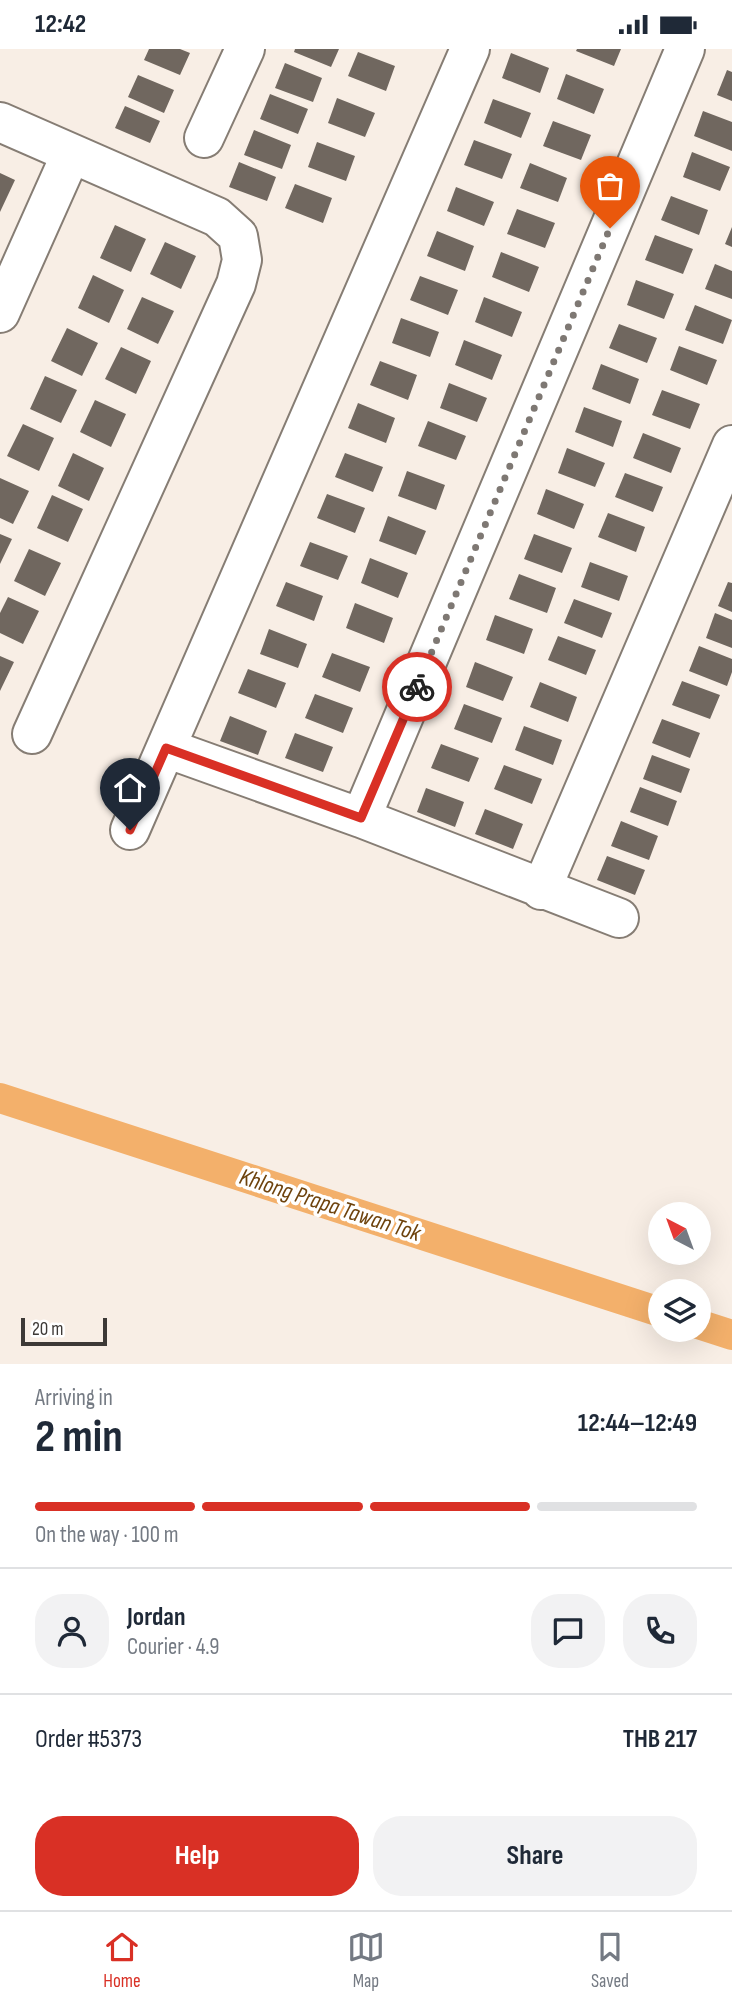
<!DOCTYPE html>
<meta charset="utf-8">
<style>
body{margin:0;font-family:"Sofia Sans Condensed",sans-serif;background:#f2f2f3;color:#1f2937;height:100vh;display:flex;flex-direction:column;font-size:26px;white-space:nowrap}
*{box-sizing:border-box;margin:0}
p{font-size:23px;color:#747a83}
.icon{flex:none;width:38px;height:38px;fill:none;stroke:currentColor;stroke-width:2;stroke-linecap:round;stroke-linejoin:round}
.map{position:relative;height:1315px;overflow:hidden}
.drawer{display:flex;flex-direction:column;background:#fff;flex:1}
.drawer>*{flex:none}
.needle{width:46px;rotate:319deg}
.tools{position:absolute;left:648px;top:1153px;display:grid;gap:14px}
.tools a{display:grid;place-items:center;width:63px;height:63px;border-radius:50%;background:#fff;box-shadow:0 7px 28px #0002;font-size:35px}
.scale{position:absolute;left:21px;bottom:18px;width:86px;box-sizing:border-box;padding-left:7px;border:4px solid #3d3936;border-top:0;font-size:19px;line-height:24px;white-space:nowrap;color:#3d3936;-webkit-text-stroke:5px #fff;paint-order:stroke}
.pin{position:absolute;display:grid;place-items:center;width:60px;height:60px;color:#fff;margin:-72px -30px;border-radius:50% 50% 50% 0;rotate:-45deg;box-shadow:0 0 7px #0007}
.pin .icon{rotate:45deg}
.courier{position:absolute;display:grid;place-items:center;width:70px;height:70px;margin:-35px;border:5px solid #d93025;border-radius:50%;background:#fff;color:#222;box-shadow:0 2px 9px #0007}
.summary em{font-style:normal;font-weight:700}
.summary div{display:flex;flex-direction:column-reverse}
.summary{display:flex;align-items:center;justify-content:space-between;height:119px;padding:0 35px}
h1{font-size:46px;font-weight:700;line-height:52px}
.bar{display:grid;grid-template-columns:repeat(4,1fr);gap:10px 7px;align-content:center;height:84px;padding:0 35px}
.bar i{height:9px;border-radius:5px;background:#e0e1e3}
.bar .selected{background:#d93025}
.bar p{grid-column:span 4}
.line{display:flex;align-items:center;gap:18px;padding:0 35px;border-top:2px solid #e0e1e3}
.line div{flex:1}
.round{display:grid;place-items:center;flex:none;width:74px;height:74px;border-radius:28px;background:#f2f2f3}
.button{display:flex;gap:14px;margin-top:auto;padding:14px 35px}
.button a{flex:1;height:80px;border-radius:28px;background:#d93025;color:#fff;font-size:28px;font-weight:700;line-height:80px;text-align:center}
.button a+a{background:#f2f2f3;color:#1f2937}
.status{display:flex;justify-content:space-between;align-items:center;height:49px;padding:0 35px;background:#fff;direction:ltr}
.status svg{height:19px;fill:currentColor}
.dock{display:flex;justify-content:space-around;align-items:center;height:98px;border-top:2px solid #e0e1e3;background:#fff;font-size:19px;color:#747a83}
.dock a{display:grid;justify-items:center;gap:4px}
.dock .selected{color:#d93025}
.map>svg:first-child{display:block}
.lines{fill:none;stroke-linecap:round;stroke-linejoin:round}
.canal{stroke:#f3b06b;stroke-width:30}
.building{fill:#70675f}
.minor-casing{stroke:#867d74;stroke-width:42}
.minor{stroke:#fff;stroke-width:38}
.done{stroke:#7e7873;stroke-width:7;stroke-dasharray:0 12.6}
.route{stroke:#d93025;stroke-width:9}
.labels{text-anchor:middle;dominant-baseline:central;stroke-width:7;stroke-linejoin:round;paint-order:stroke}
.water-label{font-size:24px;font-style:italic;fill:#6e430d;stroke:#fff}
</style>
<div class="status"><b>12:42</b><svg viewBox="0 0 49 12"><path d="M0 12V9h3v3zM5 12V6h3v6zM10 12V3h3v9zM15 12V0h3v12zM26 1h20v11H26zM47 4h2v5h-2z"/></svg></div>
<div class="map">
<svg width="732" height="1315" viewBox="0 0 732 1315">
<rect width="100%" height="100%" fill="#f8eee5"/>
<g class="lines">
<path class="canal" d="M0 1049 660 1263
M698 1275 732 1286"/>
</g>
<path class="building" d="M149 0H180L190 4 180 26 144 11Z
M295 0H339L331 18 294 3Z
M577 0H621L614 17 576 2Z
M358 3 395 17 386 42 348 27Z
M511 4 549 19 540 44 502 29Z
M285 14 322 29 313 53 275 39Z
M727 21 732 23V52L717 46Z
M566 25 604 40 594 65 557 50Z
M138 26 174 41 164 64 128 48Z
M270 45 308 60 298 85 260 70Z
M337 49 375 64 365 88 328 74Z
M493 50 531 64 521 89 484 74Z
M125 57 160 72 150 94 115 79Z
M703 62 732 73V102L694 87Z
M553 72 591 86 581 111 543 97Z
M254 81 291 96 282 120 244 106Z
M474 91 512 105 502 130 464 116Z
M317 93 355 107 346 132 308 118Z
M692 103 730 118 720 142 683 128Z
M239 113 276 128 267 152 229 138Z
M530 114 567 129 558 153 520 139Z
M0 124 15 131 0 163Z
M295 135 332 149 323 174 285 159Z
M456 138 494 153 484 177 447 162Z
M671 147 708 161 699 186 661 171Z
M517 160 555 174 545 199 507 185Z
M115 176 146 190 131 223 100 209Z
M732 178V198L725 195Z
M437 182 474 197 465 222 427 207Z
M655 186 693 200 683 225 645 211Z
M165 193 196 207 181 240 150 225Z
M501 203 539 218 529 243 492 228Z
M715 215 732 222V250L705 240Z
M93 226 124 241 109 274 78 259Z
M420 227 458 241 448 266 410 251Z
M636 231 674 245 664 270 627 256Z
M142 248 174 262 158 295 127 280Z
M484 248 522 263 512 288 475 273Z
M695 256 732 271 723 295 685 281Z
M401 269 439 283 430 308 392 294Z
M619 275 657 289 647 314 609 299Z
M67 279 98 294 82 327 51 312Z
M464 291 502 306 492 331 455 316Z
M679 297 717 311 707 336 670 321Z
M121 298 151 312 136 345 105 330Z
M380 312 417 326 408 351 370 336Z
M601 315 639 330 630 355 592 340Z
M45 327 77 341 61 374 30 360Z
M449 334 487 349 477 373 440 359Z
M662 341 700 355 690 380 652 366Z
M95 351 126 365 111 398 80 383Z
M358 354 395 369 386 394 348 379Z
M584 358 622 372 613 398 575 383Z
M428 372 466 387 456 411 418 397Z
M23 375 54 389 39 422 7 407Z
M643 384 681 399 671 424 633 409Z
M567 399 605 414 595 438 558 424Z
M73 404 104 419 89 452 58 437Z
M345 404 383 418 373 443 335 428Z
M407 422 445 436 436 461 398 447Z
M625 424 663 438 653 463 615 448Z
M0 429 29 442 13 475 0 469Z
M546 440 584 455 574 480 537 465Z
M327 445 365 459 355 484 317 469Z
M52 446 83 460 68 493 37 479Z
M608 464 645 478 636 503 598 488Z
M388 467 426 482 416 506 379 492Z
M0 485 12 490 0 515Z
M534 485 572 499 562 524 524 510Z
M310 493 348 507 338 531 300 517Z
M29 500 61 514 45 547 14 532Z
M370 509 408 524 398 549 361 534Z
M590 513 628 527 619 552 581 538Z
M519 525 556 539 547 564 509 550Z
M286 533 323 547 314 572 276 557Z
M728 533 732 534V563L718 557Z
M8 548 39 562 23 595 0 584V564Z
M574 550 612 564 602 589 564 574Z
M355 554 393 569 384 594 346 579Z
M715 564 732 571V599L706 589Z
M495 566 533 580 524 605 486 591Z
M269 580 307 595 298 619 260 605Z
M558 587 596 601 586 626 548 611Z
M699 597 732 610V623L727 637 689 622Z
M332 604 370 618 360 643 322 628Z
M0 607 14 613 0 642Z
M475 613 513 628 503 652 466 638Z
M248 620 286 634 276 659 238 644Z
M682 632 720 646 710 670 672 656Z
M540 633 577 648 568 673 530 658Z
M315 645 353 659 343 684 305 669Z
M464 655 502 669 492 694 454 680Z
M230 667 267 682 258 706 220 692Z
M662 670 700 684 690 709 652 694Z
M524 677 562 691 553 716 515 701Z
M295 684 333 698 323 723 285 709Z
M441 695 479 709 469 733 431 719Z
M652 706 690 720 681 744 643 730Z
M504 716 542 730 532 755 494 740Z
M640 738 677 752 668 777 630 763Z
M426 739 464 753 455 778 417 763Z
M485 760 523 775 513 800 475 785Z
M621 772 658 787 649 811 611 797Z
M607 807 645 821 635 846 597 831Z"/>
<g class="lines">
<g class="minor-casing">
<path id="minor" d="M0 73 217 168 238 187 242 211 236 235 32 685
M204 89 245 0
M0 264 71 105
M166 699 361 769 619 869
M361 769 685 0
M130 781 470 0
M541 841 732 396"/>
</g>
<use href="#minor" class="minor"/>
</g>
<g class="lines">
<path class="done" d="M417 638 610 179"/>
<path class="route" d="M130 781 166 699 361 769 417 638"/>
</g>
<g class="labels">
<g class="water-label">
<text transform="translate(330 1156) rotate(18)">Khlong Prapa Tawan Tok</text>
</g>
</g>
</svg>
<div class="tools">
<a><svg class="needle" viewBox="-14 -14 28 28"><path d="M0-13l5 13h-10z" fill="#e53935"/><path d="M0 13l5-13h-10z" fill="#747a83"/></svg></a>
<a><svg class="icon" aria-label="layers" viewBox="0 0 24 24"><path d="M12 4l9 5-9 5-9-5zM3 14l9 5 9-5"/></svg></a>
</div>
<div class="scale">20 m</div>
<div class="pin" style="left:610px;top:179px;background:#ea580c"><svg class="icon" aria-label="bag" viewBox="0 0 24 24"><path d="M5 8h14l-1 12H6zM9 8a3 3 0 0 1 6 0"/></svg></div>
<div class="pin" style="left:130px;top:781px;background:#1f2937"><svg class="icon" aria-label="home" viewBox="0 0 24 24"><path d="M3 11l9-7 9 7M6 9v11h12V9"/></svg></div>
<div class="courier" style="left:417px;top:638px"><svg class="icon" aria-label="bike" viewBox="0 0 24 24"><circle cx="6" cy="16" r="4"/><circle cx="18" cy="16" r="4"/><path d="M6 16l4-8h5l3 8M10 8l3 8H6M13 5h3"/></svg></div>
</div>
<section class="drawer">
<div class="summary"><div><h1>2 min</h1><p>Arriving in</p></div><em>12:44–12:49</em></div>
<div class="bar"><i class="selected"></i><i class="selected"></i><i class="selected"></i><i></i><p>On the way · 100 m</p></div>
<div class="line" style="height:126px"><a class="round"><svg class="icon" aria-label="person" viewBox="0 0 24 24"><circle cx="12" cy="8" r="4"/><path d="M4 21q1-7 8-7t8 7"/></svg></a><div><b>Jordan</b><p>Courier · 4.9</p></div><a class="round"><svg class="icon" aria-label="chat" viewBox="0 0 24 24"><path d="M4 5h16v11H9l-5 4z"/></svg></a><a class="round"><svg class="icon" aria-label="phone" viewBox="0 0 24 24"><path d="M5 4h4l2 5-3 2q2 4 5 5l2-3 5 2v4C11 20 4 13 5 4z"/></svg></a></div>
<div class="line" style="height:91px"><div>Order #5373</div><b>THB 217</b></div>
<div class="button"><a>Help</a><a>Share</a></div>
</section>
<nav class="dock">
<a class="selected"><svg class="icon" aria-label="home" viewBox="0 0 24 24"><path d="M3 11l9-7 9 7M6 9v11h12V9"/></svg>Home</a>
<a><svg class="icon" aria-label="map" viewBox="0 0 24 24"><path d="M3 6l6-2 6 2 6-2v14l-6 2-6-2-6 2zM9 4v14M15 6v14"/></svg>Map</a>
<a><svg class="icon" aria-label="saved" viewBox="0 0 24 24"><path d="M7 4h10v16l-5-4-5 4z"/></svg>Saved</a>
</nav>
